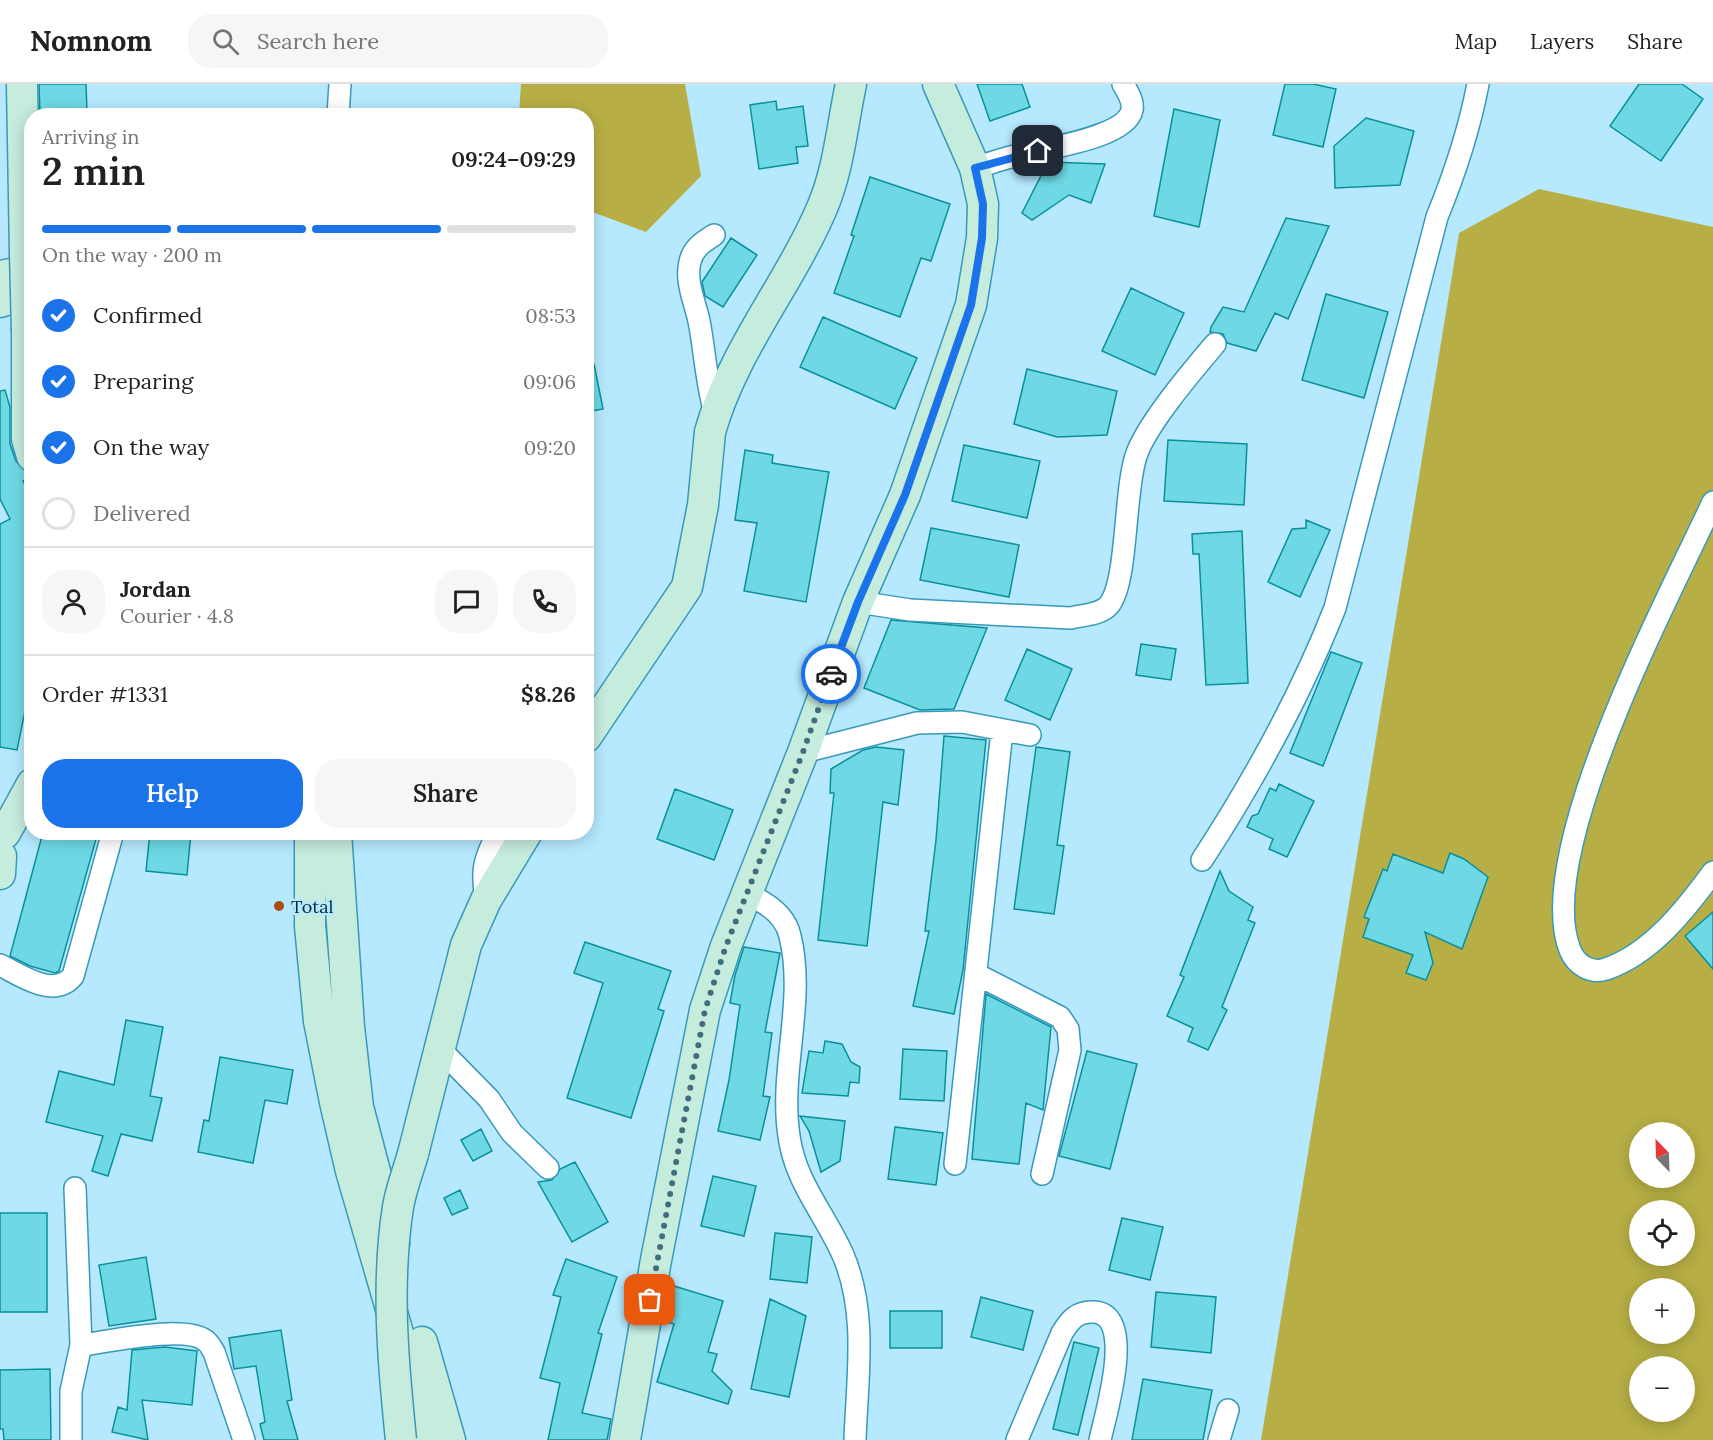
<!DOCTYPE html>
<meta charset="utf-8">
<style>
body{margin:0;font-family:Lora,serif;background:#f6f6f6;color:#202124;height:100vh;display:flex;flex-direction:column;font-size:22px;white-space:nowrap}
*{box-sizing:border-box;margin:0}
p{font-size:20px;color:#757577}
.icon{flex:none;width:33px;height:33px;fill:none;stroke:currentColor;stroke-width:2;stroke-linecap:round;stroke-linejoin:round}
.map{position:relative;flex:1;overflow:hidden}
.sheet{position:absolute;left:24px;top:24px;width:570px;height:732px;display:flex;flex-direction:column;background:#fff;border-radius:24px;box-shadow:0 3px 15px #0003}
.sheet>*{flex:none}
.needle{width:39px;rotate:337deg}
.controls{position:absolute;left:1629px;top:1038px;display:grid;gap:12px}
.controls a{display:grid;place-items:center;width:66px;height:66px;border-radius:50%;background:#fff;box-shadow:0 3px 15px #0003;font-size:30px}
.pin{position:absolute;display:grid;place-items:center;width:51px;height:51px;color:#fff;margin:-26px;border-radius:12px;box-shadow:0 3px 9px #0006}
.courier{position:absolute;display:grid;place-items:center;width:60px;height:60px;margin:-30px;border:4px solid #1a73e8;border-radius:50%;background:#fff;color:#222;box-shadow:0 2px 8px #0007}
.summary em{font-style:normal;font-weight:600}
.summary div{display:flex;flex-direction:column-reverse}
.summary{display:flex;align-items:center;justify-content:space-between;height:102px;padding:0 18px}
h1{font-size:39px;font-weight:600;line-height:45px}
.bar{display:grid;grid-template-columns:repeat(4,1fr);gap:9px 6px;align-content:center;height:72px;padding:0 18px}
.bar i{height:8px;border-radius:4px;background:#e0e0e0}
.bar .selected{background:#1a73e8}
.bar p{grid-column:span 4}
.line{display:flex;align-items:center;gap:15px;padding:0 18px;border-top:2px solid #e0e0e0}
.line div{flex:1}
.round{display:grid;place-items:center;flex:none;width:63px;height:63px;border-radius:24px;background:#f6f6f6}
ol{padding:0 18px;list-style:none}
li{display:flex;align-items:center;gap:18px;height:66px}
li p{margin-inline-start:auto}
li .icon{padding:6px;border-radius:50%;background:#1a73e8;color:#fff;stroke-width:4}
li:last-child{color:#757577}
li i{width:33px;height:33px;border:3px solid #e0e0e0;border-radius:50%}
.primary-button{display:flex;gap:12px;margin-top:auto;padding:12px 18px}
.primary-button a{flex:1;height:69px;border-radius:24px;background:#1a73e8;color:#fff;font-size:24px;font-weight:600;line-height:69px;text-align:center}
.primary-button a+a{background:#f6f6f6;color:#202124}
header{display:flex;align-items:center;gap:36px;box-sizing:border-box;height:84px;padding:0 30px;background:#fff;border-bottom:2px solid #e0e0e0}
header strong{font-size:28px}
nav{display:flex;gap:33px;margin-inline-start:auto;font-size:21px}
.search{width:420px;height:54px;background:#f6f6f6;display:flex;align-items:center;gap:15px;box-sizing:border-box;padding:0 21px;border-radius:24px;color:#757577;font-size:22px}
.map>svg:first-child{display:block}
.forest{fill:#b7af45;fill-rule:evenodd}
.building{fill:#6ed9e5;stroke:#0a909b;stroke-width:1.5}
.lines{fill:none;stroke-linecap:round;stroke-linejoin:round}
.street-casing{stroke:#3999ba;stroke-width:24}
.secondary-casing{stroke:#3999ba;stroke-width:33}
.street{stroke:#fff;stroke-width:21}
.secondary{stroke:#c6ecde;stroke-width:30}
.secondary-bridge-casing{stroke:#3999ba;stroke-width:33;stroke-linecap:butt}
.secondary-bridge{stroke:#c6ecde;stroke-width:30}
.done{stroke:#406e7e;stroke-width:6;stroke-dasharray:0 10.8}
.route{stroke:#1a73e8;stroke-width:8}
.poi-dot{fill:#ae4b13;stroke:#b6e9fe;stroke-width:2}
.labels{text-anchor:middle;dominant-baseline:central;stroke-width:4.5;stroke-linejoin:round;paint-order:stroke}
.poi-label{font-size:18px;fill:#012c39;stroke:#b6e9fe;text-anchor:start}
</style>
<header>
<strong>Nomnom</strong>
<div class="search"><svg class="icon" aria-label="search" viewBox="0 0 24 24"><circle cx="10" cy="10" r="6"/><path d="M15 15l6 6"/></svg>Search here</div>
<nav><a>Map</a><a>Layers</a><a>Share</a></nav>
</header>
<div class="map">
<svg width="1713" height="1356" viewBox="0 0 1713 1356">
<rect width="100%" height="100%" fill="#b6e9fe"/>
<path class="forest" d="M521 0H685L701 92 646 148 587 126 586 32 519 31Z
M1539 105 1713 143V1356H1261L1459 149ZM1640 1048H1684V1094H1640ZM1640 1126H1684V1172H1640ZM1640 1204H1684V1250H1640ZM1640 1282H1684V1328H1640Z"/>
<path class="building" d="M39 0H86L87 28 40 30Z
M977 0H1022L1030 23 990 37Z
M1285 0H1313L1336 5 1323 63 1273 51Z
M1639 0H1682L1703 15 1661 77 1610 42Z
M776 17 777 26 803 22 808 62 796 63 798 79 759 85 750 21Z
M1174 25 1220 36 1199 143 1154 132Z
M1366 34 1414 47 1400 101 1335 104 1334 62Z
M1048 78 1105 80 1091 119 1069 111 1032 136 1022 129Z
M870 93 950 120 931 177 921 174 900 233 834 209 854 152 851 151Z
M1286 134 1329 142 1288 235 1275 229 1256 267 1227 259 1223 250 1210 248 1211 243 1223 223 1244 228Z
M731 154 757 171 723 223 705 212 702 198Z
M1131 204 1184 229 1155 291 1102 267Z
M1326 210 1388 228 1364 314 1302 296Z
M823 233 917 274 895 325 800 283Z
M594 280 603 325 586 328V281Z
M1027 285 1117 307 1107 351 1057 353 1014 340Z
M5 306 10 323V360L16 377 27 388 29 395 23 397 32 414V593L17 666 0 663V440L10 435 0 415V307Z
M1168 356 1247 360 1244 421 1164 417Z
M964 361 1040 377 1027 434 952 417Z
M745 366 773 371 772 379 829 388 806 518 744 507 757 439 735 436Z
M1306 436 1330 446 1300 513 1268 498 1292 445 1306 444Z
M931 444 1019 461 1009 513 920 496Z
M1242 447 1248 599 1206 601 1199 470H1193L1192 450Z
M891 536 987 544 954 625 920 626 864 604Z
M1141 560 1176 565 1171 596 1136 591Z
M1027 565 1072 585 1050 636 1005 616Z
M1331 568 1362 579 1323 682 1290 669Z
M944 652 986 656 963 886 954 930 913 922 929 847H925L936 756Z
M876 663 904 666 898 721 883 718 867 862 818 856 834 709H830L831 685 863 666Z
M1036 663 1070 668 1057 761 1064 762 1054 830 1014 825Z
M1279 700 1314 717 1287 773 1269 765 1273 755 1247 743 1252 732 1258 730 1270 704 1276 707Z
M675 705 733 726 714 776 657 755Z
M43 748H98L59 887 55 889 30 882 10 872Z
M150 748H191L187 791 146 787Z
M1450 769 1464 775 1488 793 1462 865 1425 848 1433 879 1426 896 1406 889 1413 871 1363 853 1369 835 1364 833 1383 785 1387 787 1393 770 1443 789Z
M1220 787 1229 807 1253 823 1248 836 1255 839 1222 923 1227 926 1208 966 1188 957 1193 944 1167 932 1184 893 1180 891Z
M1713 828V885L1685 852Z
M585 858 671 887 658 925 664 927 631 1034 567 1014 603 899 574 889Z
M744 863 780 869 765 948 772 949 763 1012 770 1013 760 1056 718 1047 729 996 740 921 730 919 735 891Z
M986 910 1051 943 1043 1026 1026 1019 1019 1080 972 1075Z
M126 936 163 943 150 1012 162 1014 152 1057 121 1050 108 1092 92 1087 103 1052 46 1038 59 987 114 1001Z
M825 957 842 960 851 978 860 983 859 999 850 998 848 1012 802 1009 809 967 823 969Z
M903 965 947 967 944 1017 900 1015Z
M1087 967 1137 980 1110 1085 1059 1072Z
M220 973 293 986 287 1020 265 1016 253 1079 198 1068 204 1036 209 1037Z
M800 1032 845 1037 840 1077 821 1088 809 1047Z
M895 1043 943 1049 936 1101 888 1095Z
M481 1045 492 1067 473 1077 461 1056Z
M575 1078 608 1138 572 1158 538 1098 552 1096 560 1085Z
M713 1092 756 1102 744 1152 701 1142Z
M460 1106 468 1124 452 1131 444 1114Z
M0 1129H47V1228H0Z
M1122 1134 1163 1143 1150 1196 1109 1186Z
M775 1149 812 1153 807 1199 770 1195Z
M146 1173 156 1235 109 1242 99 1181Z
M566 1175 617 1193 598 1249 602 1250 582 1329 611 1335 607 1356H548L560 1299 540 1294 561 1213 553 1211Z
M674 1202 723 1217 708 1268 717 1270 712 1287 732 1307 728 1320 657 1298 674 1240 664 1237Z
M1156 1208 1216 1213 1211 1269 1151 1263Z
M981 1213 1033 1227 1023 1266 971 1253Z
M770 1215 806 1232 789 1313 751 1305Z
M890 1227H942V1264H890Z
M281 1246 292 1316 287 1317 298 1356H264L260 1340 265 1338 256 1282 234 1285 229 1254Z
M1074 1258 1099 1264 1078 1351 1053 1345Z
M165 1263 197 1267 192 1321 142 1316 148 1356 112 1348 118 1323 127 1326 132 1266Z
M50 1285 51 1356H4L3 1345H0V1286Z
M1143 1295 1212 1306 1203 1356H1132Z"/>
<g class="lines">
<g class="street-casing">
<path id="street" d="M338 32 340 0
M975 84C988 80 1001 75 1015 72 1039 65 1126 55 1132 26 1134 17 1127 7 1123 0
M714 151C703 158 693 164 690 178 685 197 695 218 699 237 705 268 706 298 715 329
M1713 418C1669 513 1532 770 1570 866 1576 881 1591 890 1606 885 1651 870 1686 825 1713 788
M858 518 910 526 1070 534C1082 531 1101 531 1109 521 1128 498 1124 408 1136 372 1146 341 1193 286 1215 260
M803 668 917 639 962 638 1030 651
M1202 776C1254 696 1300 613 1335 524L1437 133C1455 89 1469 47 1478 0
M746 810C766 818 785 830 790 852 806 917 779 986 789 1052 795 1098 825 1130 843 1171 868 1229 857 1295 855 1356
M486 816C481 785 484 776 498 748
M0 881C22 892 54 915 73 892L113 748
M976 890 1060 933 1068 945 1070 966 1042 1090
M438 963 489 1015 512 1049 548 1084
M955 1080 1002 647
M81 1261C107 1258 186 1240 206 1257 209 1259 212 1265 214 1268L244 1356
M71 1356V1307L81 1261 75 1104
M1017 1356 1062 1249C1070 1236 1077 1227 1094 1228 1137 1230 1105 1332 1100 1356
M1219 1356 1228 1326"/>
</g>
<g class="secondary-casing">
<path id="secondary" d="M22 0 25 170
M0 192 32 186
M0 218 32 208
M27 247V355L32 372
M586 653 687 503 703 421 710 348C733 266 789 201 822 124 839 84 842 42 851 0
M310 748V842L319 937 335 1018 351 1087 429 1356
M336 748 349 943 358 1023 394 1160
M5 749 32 700
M0 790 1 772
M413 1070 466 861 486 816 527 748
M422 1258 450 1356
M625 1356 656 1176 705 926 726 862 803 668 858 518 905 411 971 221 982 154 983 120 975 84 938 0"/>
</g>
<use href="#street" class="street"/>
<use href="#secondary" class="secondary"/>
<g class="secondary-bridge-casing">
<path id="secondary-bridge" d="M25 170 27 247
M401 1356C393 1279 386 1200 398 1123 401 1105 408 1087 413 1070"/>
</g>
<use href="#secondary-bridge" class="secondary-bridge"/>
</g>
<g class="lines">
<path class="done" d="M650 1216 705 926 726 862 803 668 831 590"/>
<path class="route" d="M831 590 858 518 905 411 971 221 982 154 983 120 975 84 1038 67"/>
</g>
<circle class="poi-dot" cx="279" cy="822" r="6"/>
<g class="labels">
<g class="poi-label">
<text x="291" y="822">Total</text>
</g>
</g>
</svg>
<div class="controls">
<a><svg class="needle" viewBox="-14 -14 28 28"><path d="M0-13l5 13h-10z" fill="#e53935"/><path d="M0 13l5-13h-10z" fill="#757577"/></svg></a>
<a><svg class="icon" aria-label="locate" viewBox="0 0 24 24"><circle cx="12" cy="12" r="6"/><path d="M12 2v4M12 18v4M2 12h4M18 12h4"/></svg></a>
<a>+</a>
<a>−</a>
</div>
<div class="pin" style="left:650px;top:1216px;background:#ea580c"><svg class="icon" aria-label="bag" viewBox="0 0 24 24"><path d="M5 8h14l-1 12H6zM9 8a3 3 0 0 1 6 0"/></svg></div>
<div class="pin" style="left:1038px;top:67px;background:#1f2937"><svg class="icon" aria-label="home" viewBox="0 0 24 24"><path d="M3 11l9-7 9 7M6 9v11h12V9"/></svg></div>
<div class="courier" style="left:831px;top:590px"><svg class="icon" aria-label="car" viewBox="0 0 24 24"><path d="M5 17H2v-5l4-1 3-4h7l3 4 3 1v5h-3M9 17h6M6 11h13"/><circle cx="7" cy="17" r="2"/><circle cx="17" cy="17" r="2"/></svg></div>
<section class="sheet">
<div class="summary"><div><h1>2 min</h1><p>Arriving in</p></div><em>09:24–09:29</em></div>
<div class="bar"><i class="selected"></i><i class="selected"></i><i class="selected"></i><i></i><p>On the way · 200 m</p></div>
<ol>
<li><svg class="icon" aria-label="check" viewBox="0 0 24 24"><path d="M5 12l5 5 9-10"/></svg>Confirmed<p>08:53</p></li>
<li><svg class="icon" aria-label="check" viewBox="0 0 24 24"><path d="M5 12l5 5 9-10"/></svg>Preparing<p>09:06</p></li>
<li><svg class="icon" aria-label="check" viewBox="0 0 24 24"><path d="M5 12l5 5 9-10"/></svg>On the way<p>09:20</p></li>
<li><i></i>Delivered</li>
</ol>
<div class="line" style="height:108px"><a class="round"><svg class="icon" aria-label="person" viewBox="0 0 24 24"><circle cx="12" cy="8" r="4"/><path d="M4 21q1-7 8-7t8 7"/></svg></a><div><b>Jordan</b><p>Courier · 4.8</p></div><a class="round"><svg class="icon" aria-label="chat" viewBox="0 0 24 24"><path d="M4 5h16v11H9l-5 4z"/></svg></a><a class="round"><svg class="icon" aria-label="phone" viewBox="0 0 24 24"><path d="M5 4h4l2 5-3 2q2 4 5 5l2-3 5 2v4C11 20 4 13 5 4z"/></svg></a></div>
<div class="line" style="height:78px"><div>Order #1331</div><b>$8.26</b></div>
<div class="primary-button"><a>Help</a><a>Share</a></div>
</section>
</div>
